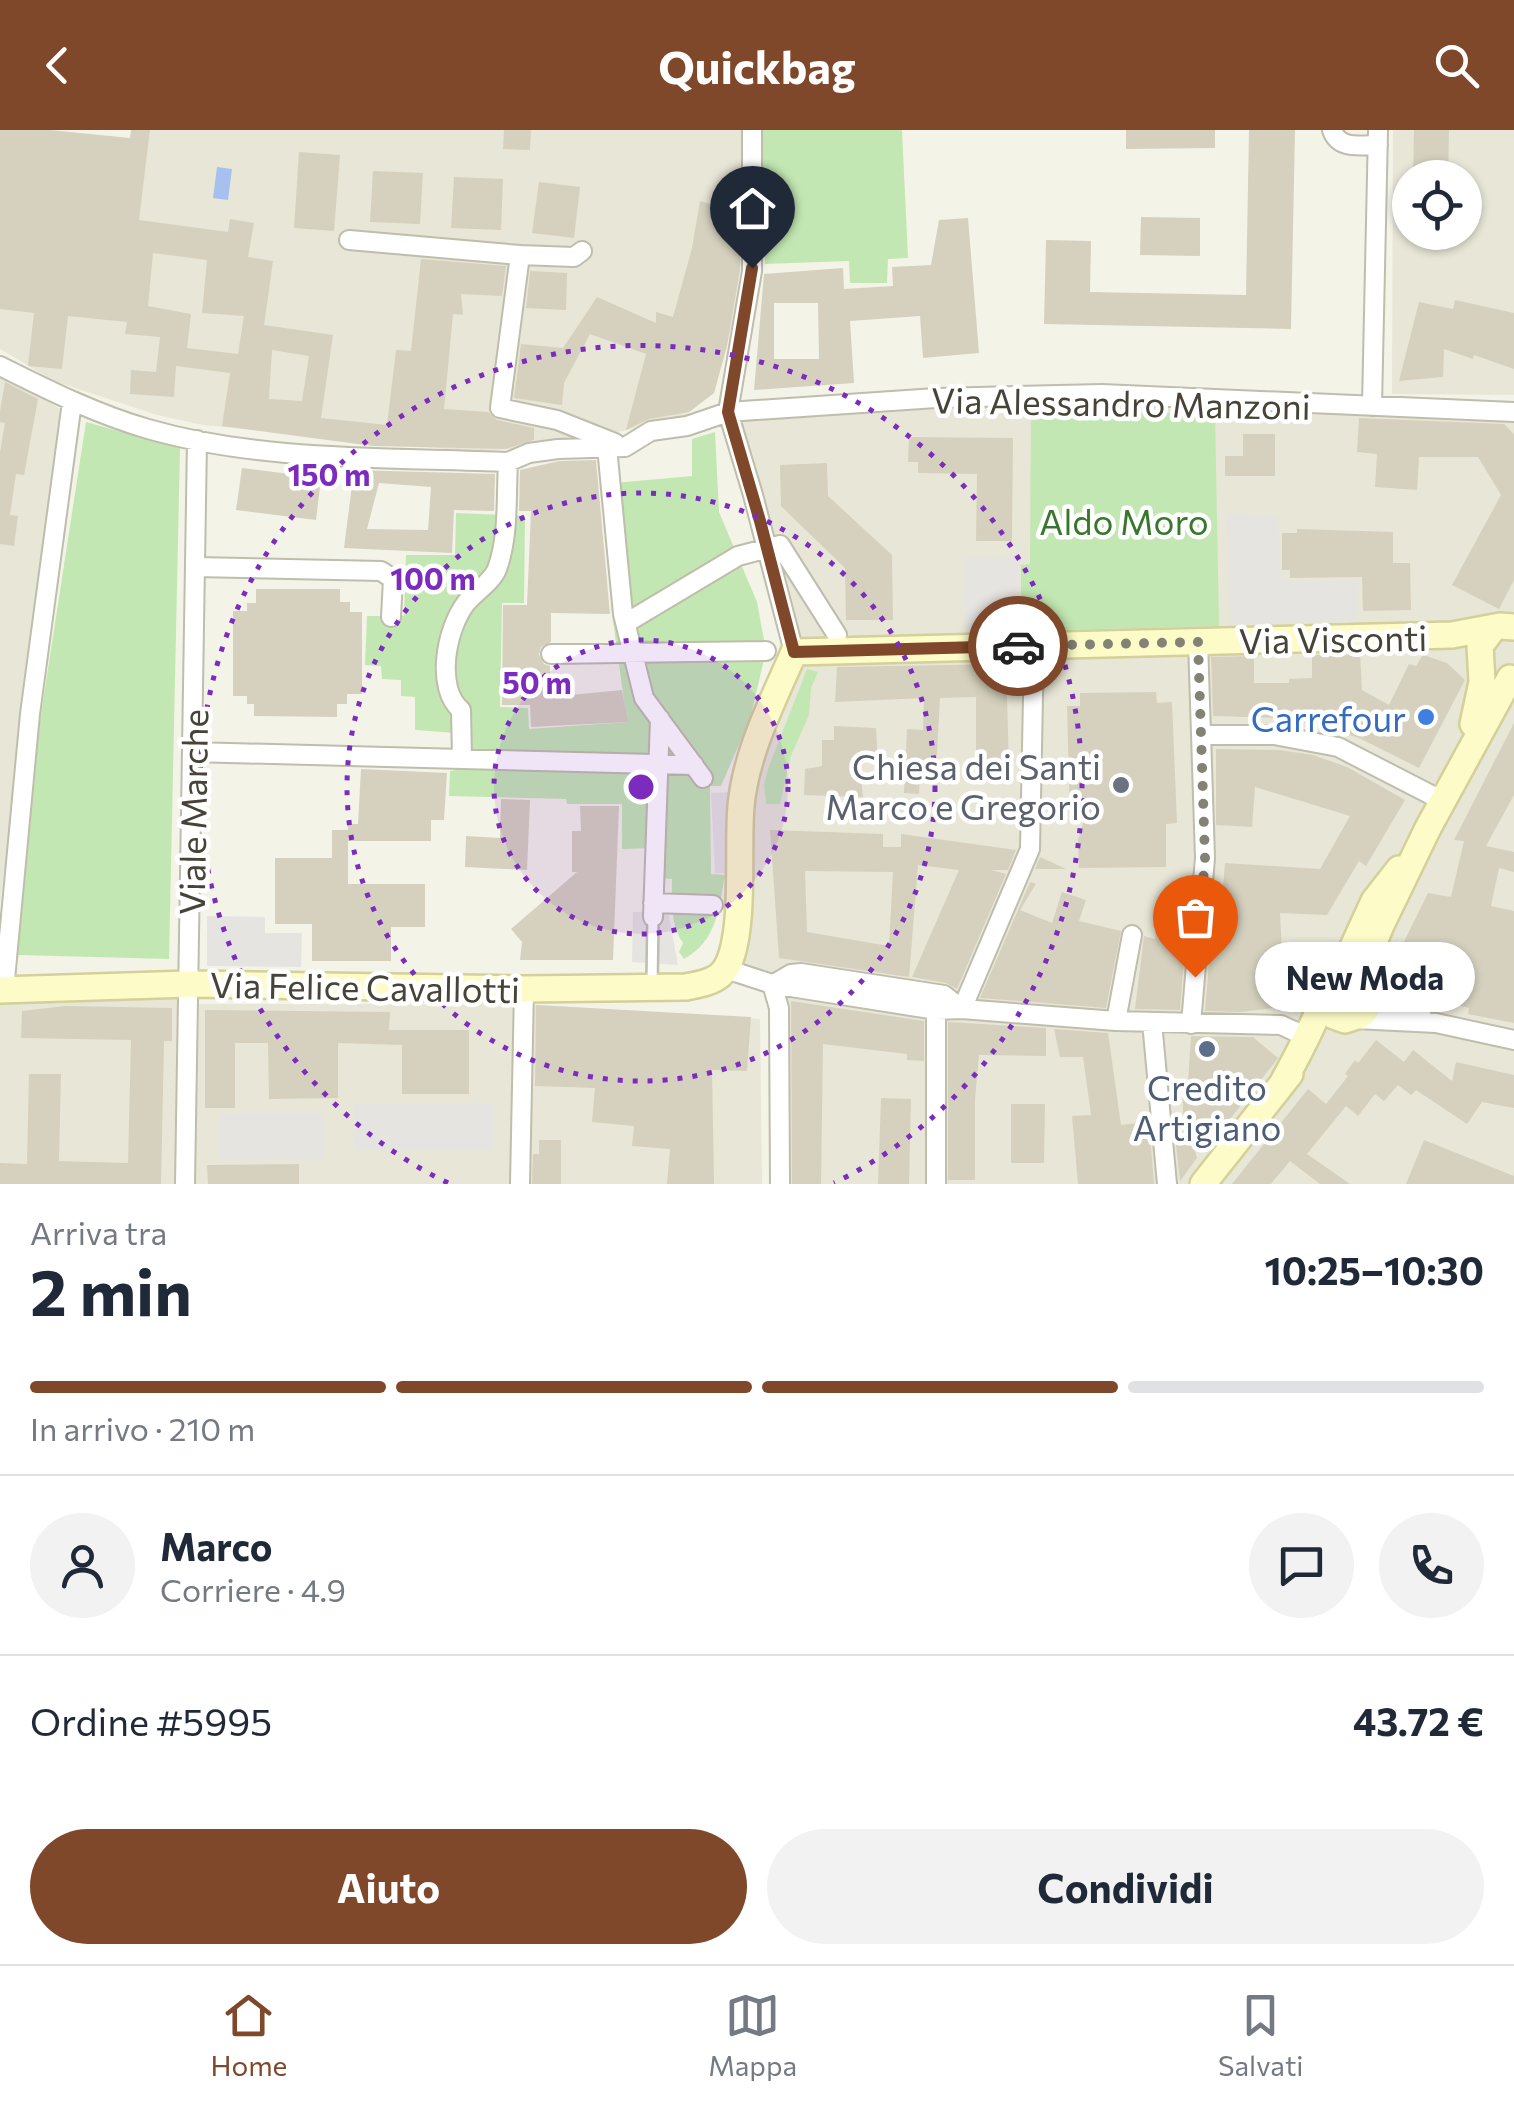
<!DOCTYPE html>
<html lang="it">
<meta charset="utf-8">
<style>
body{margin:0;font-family:Commissioner,sans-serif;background:#f2f2f3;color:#1f2937;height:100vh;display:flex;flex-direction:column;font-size:38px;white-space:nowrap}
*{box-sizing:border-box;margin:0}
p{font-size:32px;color:#747a83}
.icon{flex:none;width:55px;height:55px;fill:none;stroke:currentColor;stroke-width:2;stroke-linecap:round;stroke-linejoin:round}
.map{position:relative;height:1054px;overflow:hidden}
.details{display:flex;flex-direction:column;background:#fff;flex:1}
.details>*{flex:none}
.controls{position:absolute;left:1392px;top:30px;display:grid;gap:20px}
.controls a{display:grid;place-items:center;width:90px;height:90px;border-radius:50%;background:#fff;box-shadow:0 2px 8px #0004;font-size:50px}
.pin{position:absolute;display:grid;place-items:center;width:85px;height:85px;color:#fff;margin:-102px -42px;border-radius:50% 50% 50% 0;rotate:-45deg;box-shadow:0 0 10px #0007}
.pin .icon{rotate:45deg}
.courier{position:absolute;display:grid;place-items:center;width:100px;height:100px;margin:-50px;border:8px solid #80482b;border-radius:50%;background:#fff;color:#222;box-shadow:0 2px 12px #0007}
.bubble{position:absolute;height:70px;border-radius:35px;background:#fff;box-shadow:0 2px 8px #0004;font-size:32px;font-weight:700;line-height:70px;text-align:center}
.head em{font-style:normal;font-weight:700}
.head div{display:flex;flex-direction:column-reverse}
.head{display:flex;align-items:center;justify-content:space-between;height:170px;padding:0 30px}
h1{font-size:65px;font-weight:700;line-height:75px}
.bar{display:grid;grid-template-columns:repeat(4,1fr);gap:15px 10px;align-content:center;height:120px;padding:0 30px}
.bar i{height:12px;border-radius:8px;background:#e0e1e3}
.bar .current{background:#80482b}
.bar p{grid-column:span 4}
.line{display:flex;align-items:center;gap:25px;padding:0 30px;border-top:2px solid #e0e1e3}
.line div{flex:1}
.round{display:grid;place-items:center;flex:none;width:105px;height:105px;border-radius:52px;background:#f2f2f3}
.action{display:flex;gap:20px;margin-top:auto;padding:20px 30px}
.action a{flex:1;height:115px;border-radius:60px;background:#80482b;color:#fff;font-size:40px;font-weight:700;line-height:115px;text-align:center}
.action a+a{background:#f2f2f3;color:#1f2937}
header{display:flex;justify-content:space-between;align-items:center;height:130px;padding:0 30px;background:#80482b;color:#fff;font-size:45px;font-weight:700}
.menu{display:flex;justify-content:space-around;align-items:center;height:140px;border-top:2px solid #e0e1e3;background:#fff;font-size:28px;color:#747a83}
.menu a{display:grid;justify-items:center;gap:5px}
.menu .current{color:#80482b}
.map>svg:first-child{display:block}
.residential{fill:#e8e6d6;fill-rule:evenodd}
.green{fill:#c3e7b2}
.parking{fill:#e5e4e0}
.water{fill:#a6c1ef}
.building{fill:#d5d1be;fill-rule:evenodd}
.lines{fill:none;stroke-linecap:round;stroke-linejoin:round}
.lane-casing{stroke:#bfbdab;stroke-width:14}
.street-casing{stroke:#bfbdab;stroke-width:22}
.secondary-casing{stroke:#d3d099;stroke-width:30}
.lane{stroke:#fff;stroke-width:9}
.street{stroke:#fff;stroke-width:18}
.secondary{stroke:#fdfcc8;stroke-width:25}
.done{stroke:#848175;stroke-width:10;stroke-dasharray:0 18}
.route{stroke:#80482b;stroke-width:12}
.ring{fill:none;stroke:#7b2cbf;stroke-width:5;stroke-dasharray:5 10}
.shop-dot{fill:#3f7fe0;stroke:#fff;stroke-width:4}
.worship-dot{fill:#6b7280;stroke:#fff;stroke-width:4}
.service-dot{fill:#5c6f8a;stroke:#fff;stroke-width:4}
.labels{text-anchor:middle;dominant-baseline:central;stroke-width:9;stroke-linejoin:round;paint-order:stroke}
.street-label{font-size:35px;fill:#474437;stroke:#fff}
.park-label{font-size:35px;fill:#37782b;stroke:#fff}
.shop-label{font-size:35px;fill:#366cbe;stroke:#fff;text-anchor:end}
.worship-label{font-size:35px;fill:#5b616d;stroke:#fff;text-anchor:end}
.service-label{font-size:35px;fill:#4e5e75;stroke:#fff}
.centre{fill:#7b2cbf;stroke:#fff;stroke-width:5}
.ring-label{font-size:30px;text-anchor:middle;font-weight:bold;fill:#7b2cbf;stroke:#fff;stroke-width:9;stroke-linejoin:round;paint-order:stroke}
</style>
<header><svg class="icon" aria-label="back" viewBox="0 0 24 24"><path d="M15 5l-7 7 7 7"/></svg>Quickbag<svg class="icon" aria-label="search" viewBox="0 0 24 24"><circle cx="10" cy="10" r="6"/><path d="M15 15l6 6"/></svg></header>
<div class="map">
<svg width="1514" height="1054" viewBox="0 0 1514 1054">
<rect width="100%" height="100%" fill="#f4f3e8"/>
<path class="residential" d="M150 0H744L743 120 732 196 714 263 679 290 545 316 477 322 203 295 157 285 54 251 0 219V151L128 173Z
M1393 0H1514V265L1392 264ZM1410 48H1465V102H1410Z
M0 243 62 280 0 774Z
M936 268 1514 282V1054H788V873L772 854 726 839 741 674 794 522 728 282Z
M182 860 179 1054H0V866Z
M197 874H523L760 889 762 1054H196Z"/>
<path class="green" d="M762 0H902L908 128 888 129 887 153H850L849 131 765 134Z
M1031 283H1215L1219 496 1021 501V435L1030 434Z
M86 292 180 318 169 829 18 825 40 591Z
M715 302 719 382 757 472 766 521 750 589 721 656H710L711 744 725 745C719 778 717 811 684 829L679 822 683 813C670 794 672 771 672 749L656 748 653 718 622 719V674H567L566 669 449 666 450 641 455 640 456 603 415 600V567L401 566V550L382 549 381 536 365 535 367 486H404L406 425H455L456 383 525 386 524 473H502L500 577 528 578 529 599 627 592 612 484 603 354 692 346V309Z
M807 539 818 542 811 558 809 585 790 628 780 674H766L764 654 768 639Z"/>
<path class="parking" d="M1226 384 1278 386 1281 452 1359 450 1358 492 1231 493Z
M1018 426 1021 501 965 502 963 428Z
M732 662 733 744 715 743 711 663Z
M668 781 678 835 632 832 633 782Z
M207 786 265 787V803H302L301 837 207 836Z
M354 973H493V1020H354Z
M219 984H323V1029H219Z"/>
<path class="water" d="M217 37 232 39 228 70 213 68Z"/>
<path class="building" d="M0 0H50L130 8 131 0H150L139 90 228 102 230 89 254 93 248 127 273 131 264 195 333 205 321 288 387 295 396 220 411 221 421 129 506 136 502 166 461 164 463 185 453 184 444 279 488 282 497 290 534 298V310L506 319 373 316 222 296 230 243 176 236 174 267 130 264 131 240 156 242 160 207 125 204 127 192 68 186 62 239 28 236 34 183 0 179ZM153 123 207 130 202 183 244 186 238 224 187 218 191 184 148 176ZM272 220 309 226 302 271 269 269Z
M504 0H531L530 20 503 19Z
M1126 0H1215V18L1126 19Z
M1249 0H1295L1291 199 1044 194 1046 110 1091 111 1090 162 1246 165Z
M1414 0H1449L1448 48H1413Z
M299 22 340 25 334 101 294 98Z
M373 41 423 43 420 94 370 92Z
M454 47 503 49 501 100 451 98Z
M539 52 580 57 574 108 532 103Z
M700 71 737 81 735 115 740 118V140L727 216 714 263 689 282 649 289 626 300 646 224 590 204 564 253 562 275 514 268 521 214 563 218 597 167 656 193V182L673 187 692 118Z
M1141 87 1200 88V126L1140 125Z
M968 88 979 223 923 228 920 186 850 191 854 253 754 260 764 144 843 138 844 159 893 156 892 137 931 135 939 90ZM774 173H818L819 229H774Z
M530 141 567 143 566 180 526 178Z
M1455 170 1514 183V239L1474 225 1473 229 1444 219 1443 247 1399 251 1419 172 1453 179Z
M5 252 38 269 24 345 16 344 10 385 18 386 14 416 0 414V322L5 293 0 292V281Z
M1359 288 1504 294 1514 304V450L1499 479 1452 455 1501 365 1478 327H1419L1417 360 1375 357 1377 324 1357 322Z
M1243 304H1275V346H1225V326H1243Z
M909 307 1013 308 1012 411H976L977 344 918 343V332H908Z
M596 330 610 484 551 483V512L541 517 539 525 544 534 550 536V567L622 560 628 592 531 597 530 575H502L503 475H527L531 381H519L520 340 559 331Z
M827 333 828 366 892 425 893 490H846L845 438 781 376 780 335Z
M242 338 321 348 316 390 236 380Z
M354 340 495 344 494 381 454 380 452 423 344 418ZM379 353 431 357 428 400 367 399Z
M1297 399 1393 402V433H1410L1411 480 1363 481 1362 447 1290 448V440H1282V403H1297Z
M256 459H340V472H350V482H362V564H347V574H337V587L254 586V574H247V566H233V481H247V473H256Z
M1360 524 1362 560 1389 575 1409 534 1416 536 1423 525 1447 533 1465 550 1419 638 1361 609 1331 598 1282 588 1213 586 1211 527 1254 526V553H1289V549L1312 548V525Z
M1006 534 1009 637 976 638V567L940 568 936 641 920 640 919 664 904 663 907 599 923 600 924 568 835 572 837 537Z
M1156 562 1157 573 1172 572 1177 693 1166 694V737L1079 738 1078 710 1088 676 1078 672 1070 689 1067 576H1080V563Z
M1514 593V665L1486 716 1514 722V742L1499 738 1491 776 1514 781V893L1468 884 1469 878 1404 860 1391 838 1428 763 1451 767 1464 711 1454 710Z
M834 596 876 598 878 630 859 629 863 667 804 665 805 639 822 636V610H834Z
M1216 619 1280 620 1313 625 1347 637 1405 670 1366 736 1359 731 1327 785 1280 783 1282 823H1276L1281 877 1241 882 1205 881 1215 759 1223 758 1225 733 1320 739 1350 686 1255 657 1252 697 1216 695Z
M361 639 447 643 444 690H431V711H348V754H425V797H391V831H312V794H275V728H332V700H348V694H358Z
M501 669 530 670 527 740 465 737 466 706 500 708Z
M580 676H619L613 830H520L522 812 511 799 577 742H572V701H581Z
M770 700 883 704V717H901V704L1016 720 1008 740H991L1006 744 957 859 946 853 912 847 959 740 918 735 909 847 779 828ZM805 741 893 742 889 816 807 802Z
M1040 727 1066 739H1035Z
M1030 752 1036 754 1020 780 1052 793 1062 762 1086 770 1079 791 1121 801 1106 878 980 868Z
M1166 768 1181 769 1188 778 1180 880 1135 879 1144 806 1155 809 1158 776Z
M791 871 924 891V931L907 930V924L823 914 821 1054H792Z
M536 875 751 887 747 941 712 940 714 1054H667L670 1019 632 1016 634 996 592 992 595 958 535 956Z
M65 876 172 878V911H164L161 1054H0V1033L27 1034 29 944H61L59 1031 128 1033 131 910 21 908 22 881Z
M205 880 390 882 389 900H469V964H402V915L338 913V968L269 969 268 913H235V978H205Z
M948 892 1046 898V926L979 925 975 970V1050H948Z
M1054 899 1108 903 1121 995 1149 992 1154 1054H1078L1072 986 1091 985 1083 927H1060Z
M1191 906 1253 907 1278 928 1223 998 1191 1006 1197 1028 1180 1051 1174 997 1183 996V952H1188Z
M1376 910 1404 932 1413 920 1452 951 1456 932 1514 945V978L1482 972 1467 994 1416 960 1411 965 1398 955 1384 971 1375 964 1358 986 1346 976 1307 1024 1350 1054H1320L1290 1031 1271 1054H1232L1308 959 1326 974 1348 946 1345 944 1355 930 1358 933Z
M881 968 911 969 909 1054H878Z
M1011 974H1045L1044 1033H1011Z
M539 1010H561V1054H532L533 1024H539Z
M1424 1010 1514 1046V1054H1406Z
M299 1034V1054H208L207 1035Z"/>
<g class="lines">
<g class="lane-casing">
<path id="lane" d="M652 854 653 787"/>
</g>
<g class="street-casing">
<path id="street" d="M752 0V141L728 282 753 365 794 522
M1332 0C1339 20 1360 15 1378 15
M349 110 520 125
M582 121 574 127 520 125 500 278 557 290 615 313
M0 236C48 260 96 284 148 299 263 332 390 327 508 332L529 323 558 319 625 317 651 301 687 296 728 282 936 268 1102 264 1514 282
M1372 276 1378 0
M607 317 623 484 644 568 703 648
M195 437 381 441 393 449 391 487
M626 493 738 426 780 415 837 505
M551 524 766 521
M1201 605H1274L1338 617 1443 671
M192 622 694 635
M462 627 461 580C435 558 446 499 466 473 475 462 492 452 497 439 509 407 506 367 508 332
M653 773 713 775
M653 787 660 589
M726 839 772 854 779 878 780 1054
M772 854 936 880 962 879 1030 719 1034 516
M774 854 791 844 801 843 944 865 962 879 1116 891 1281 895 1307 907
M4 860 30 584 72 272
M1372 866 1422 887
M936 880V1054
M1355 889 1436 893 1514 910
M1116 891 1132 805
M1152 892 1167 1054
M1191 894 1205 728 1198 511
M185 1054 197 310
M520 1054 524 859"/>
</g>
<g class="secondary-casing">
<path id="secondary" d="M1473 594 1482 552 1480 516 1492 500
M1341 843 1374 771 1399 739
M1364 848 1366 831 1382 793 1428 698 1510 548
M0 860 189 854 524 859 686 857C700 854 718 852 726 838 746 805 737 716 741 676 746 622 773 571 794 522L1452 505 1500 496 1514 497
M1282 954C1296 928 1311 902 1321 874 1324 864 1324 853 1334 846 1359 828 1381 860 1363 884L1345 890 1334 886 1323 867
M1203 1054 1290 944"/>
</g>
<use href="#lane" class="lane"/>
<use href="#street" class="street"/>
<use href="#secondary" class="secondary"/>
</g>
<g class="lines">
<path class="done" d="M1018 516 1198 512 1205 728 1195 847"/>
<path class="route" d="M752 138 728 282 760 391 794 522 1018 516"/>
</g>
<circle cx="641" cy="657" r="147" fill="#7b2cbf" fill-opacity=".12"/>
<g class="ring">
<circle cx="641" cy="657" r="147"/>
<circle cx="641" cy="657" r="294"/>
<path d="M448 1053A441 441 0 1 1 834 1053"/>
</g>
<circle class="shop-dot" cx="1426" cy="587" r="10"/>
<circle class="worship-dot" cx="1121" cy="655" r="10"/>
<circle class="service-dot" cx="1207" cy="919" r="10"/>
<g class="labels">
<g class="street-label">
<text transform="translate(1121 272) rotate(1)">Via Alessandro Manzoni</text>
<text transform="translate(1333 508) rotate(-1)">Via Visconti</text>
<text transform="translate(192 682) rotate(-89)">Viale Marche</text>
<text transform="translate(365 856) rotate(1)">Via Felice Cavallotti</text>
</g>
<g class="park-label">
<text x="1124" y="390">Aldo Moro</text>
</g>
<g class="shop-label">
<text x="1406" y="587">Carrefour</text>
</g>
<g class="worship-label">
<text x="1101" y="635">Chiesa dei Santi<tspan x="1101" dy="40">Marco e Gregorio</tspan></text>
</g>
<g class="service-label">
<text x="1207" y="956">Credito<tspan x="1207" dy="40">Artigiano</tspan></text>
</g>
</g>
<circle cx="641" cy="657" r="15" class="centre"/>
<g class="ring-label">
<text x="329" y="356">150 m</text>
<text x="433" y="460">100 m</text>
<text x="537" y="564">50 m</text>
</g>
</svg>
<div class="controls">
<a><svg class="icon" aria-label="locate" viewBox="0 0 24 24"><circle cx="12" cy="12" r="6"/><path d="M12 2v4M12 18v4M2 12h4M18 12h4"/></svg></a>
</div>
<div class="pin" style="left:1195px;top:847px;background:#ea580c"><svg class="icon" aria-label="bag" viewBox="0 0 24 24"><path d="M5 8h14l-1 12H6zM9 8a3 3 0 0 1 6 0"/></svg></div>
<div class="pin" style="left:752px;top:138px;background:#1f2937"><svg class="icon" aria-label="home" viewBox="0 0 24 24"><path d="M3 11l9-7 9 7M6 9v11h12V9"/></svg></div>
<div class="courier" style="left:1018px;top:516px"><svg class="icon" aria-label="car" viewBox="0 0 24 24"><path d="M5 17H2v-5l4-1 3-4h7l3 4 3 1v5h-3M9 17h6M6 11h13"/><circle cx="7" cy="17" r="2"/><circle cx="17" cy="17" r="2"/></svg></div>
<div class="bubble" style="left:1255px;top:812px;width:220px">New Moda</div>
</div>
<section class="details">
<div class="head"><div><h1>2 min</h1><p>Arriva tra</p></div><em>10:25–10:30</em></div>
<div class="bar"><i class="current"></i><i class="current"></i><i class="current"></i><i></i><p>In arrivo · 210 m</p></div>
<div class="line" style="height:180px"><a class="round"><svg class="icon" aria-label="person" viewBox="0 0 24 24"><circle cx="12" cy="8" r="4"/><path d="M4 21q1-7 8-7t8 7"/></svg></a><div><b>Marco</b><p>Corriere · 4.9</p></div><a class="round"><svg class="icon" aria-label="chat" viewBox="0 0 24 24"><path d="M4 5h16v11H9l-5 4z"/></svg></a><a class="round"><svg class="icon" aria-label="phone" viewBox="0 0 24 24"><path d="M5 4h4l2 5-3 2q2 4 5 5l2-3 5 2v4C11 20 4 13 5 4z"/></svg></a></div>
<div class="line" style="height:130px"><div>Ordine #5995</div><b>43.72 €</b></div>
<div class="action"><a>Aiuto</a><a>Condividi</a></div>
</section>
<nav class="menu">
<a class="current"><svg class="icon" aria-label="home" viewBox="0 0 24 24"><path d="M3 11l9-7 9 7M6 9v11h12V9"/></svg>Home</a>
<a><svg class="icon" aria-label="map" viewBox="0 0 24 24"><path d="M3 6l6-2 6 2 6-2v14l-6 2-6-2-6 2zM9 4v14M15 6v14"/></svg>Mappa</a>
<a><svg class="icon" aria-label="saved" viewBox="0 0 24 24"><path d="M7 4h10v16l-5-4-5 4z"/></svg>Salvati</a>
</nav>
